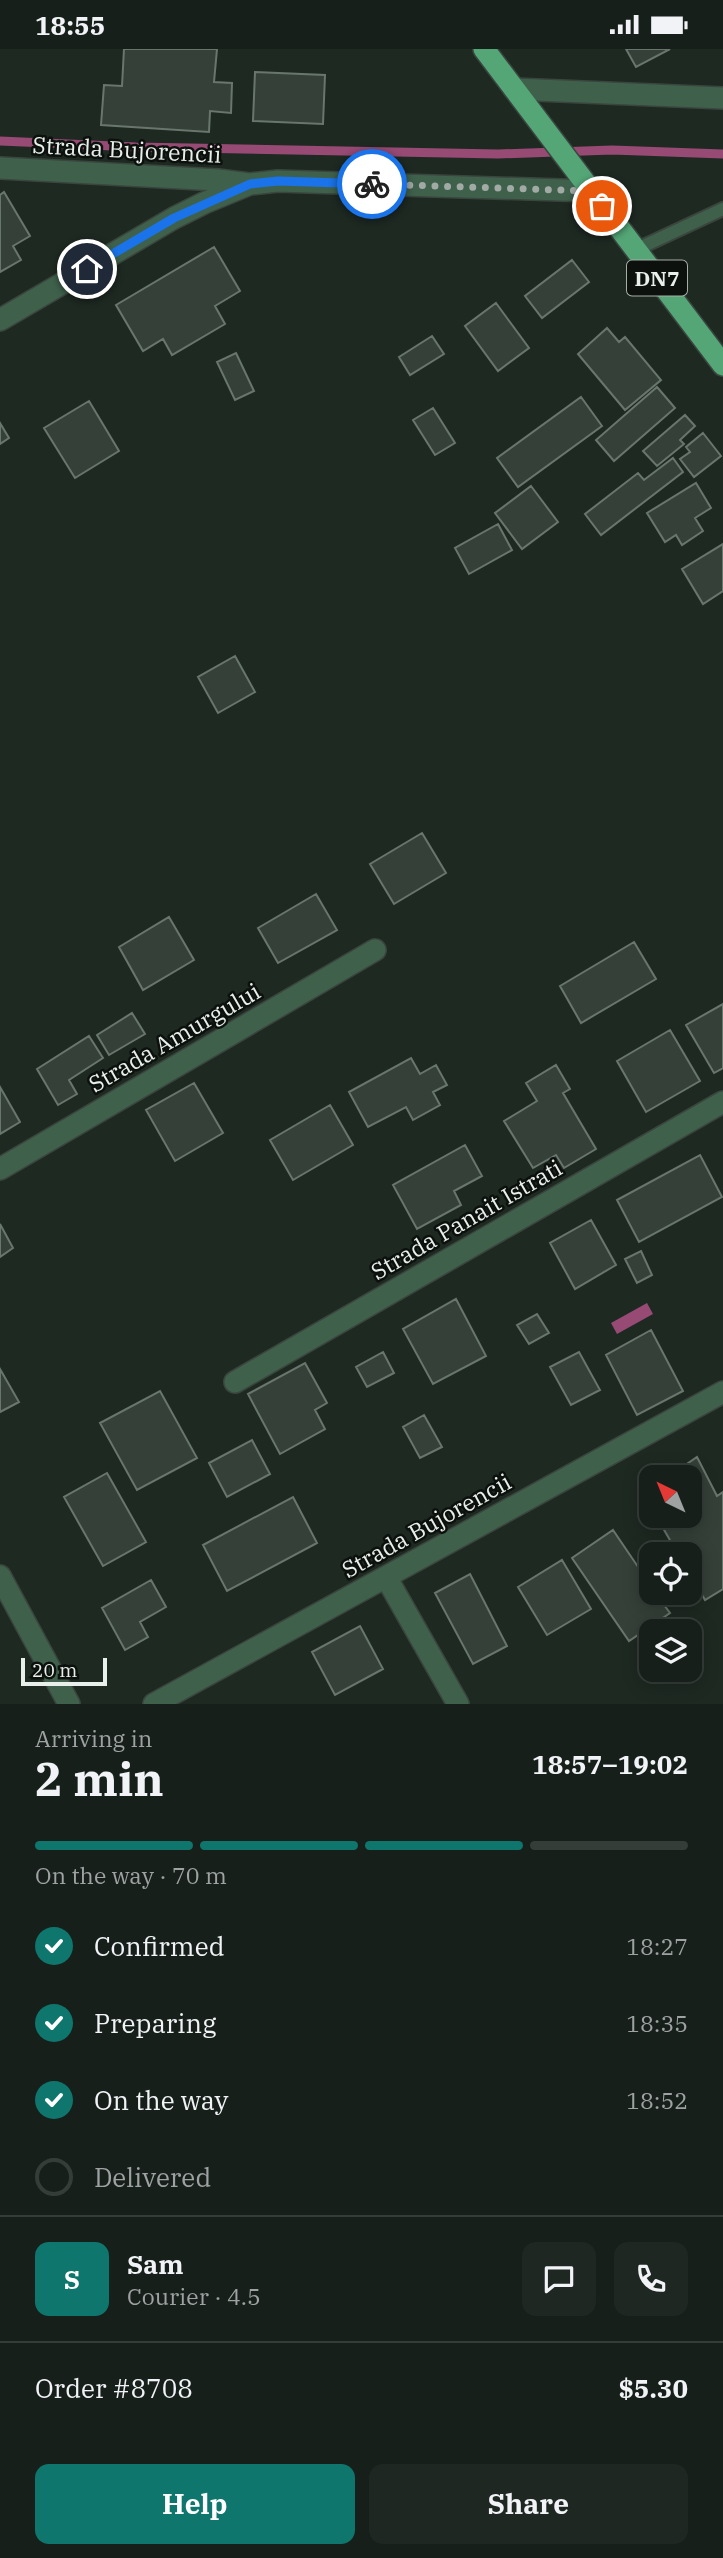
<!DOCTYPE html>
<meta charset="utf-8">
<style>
body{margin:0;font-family:"IBM Plex Serif",serif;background:#1f2723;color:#f1f3f6;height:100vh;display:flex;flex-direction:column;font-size:26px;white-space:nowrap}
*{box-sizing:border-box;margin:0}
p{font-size:23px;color:#9ea2a2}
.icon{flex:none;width:38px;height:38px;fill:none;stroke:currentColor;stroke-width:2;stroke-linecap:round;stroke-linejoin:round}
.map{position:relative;height:1655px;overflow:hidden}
.drawer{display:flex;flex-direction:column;background:#161f1a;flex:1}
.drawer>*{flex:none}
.needle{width:46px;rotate:317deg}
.tools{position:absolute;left:639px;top:1416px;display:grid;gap:14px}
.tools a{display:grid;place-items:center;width:63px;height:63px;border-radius:14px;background:#161f1a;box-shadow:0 4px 18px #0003,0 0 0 2px #353d39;font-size:35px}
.scale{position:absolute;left:21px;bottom:18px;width:86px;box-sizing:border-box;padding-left:7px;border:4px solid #e9f0eb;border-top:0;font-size:19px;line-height:24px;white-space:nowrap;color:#e9f0eb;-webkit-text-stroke:5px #0c110d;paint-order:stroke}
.pin{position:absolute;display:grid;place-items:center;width:60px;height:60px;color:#fff;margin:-30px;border:4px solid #fff;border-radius:50%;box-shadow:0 2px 7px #0007}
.courier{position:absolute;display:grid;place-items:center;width:70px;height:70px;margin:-35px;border:5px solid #1a73e8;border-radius:50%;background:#fff;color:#222;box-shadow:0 2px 9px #0007}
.summary em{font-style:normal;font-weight:700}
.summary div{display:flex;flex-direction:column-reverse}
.summary{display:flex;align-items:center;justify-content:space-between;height:119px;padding:0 35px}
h1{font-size:46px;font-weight:700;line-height:52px}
.bar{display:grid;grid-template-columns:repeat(4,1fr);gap:10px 7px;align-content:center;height:84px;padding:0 35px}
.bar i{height:9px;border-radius:5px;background:#353d39}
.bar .on{background:#0f766e}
.bar p{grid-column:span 4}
.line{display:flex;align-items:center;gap:18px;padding:0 35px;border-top:2px solid #353d39}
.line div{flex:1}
.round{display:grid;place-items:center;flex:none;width:74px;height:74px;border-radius:14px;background:#1f2723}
ol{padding:0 35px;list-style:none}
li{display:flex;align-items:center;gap:21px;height:77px}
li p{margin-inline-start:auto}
li .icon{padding:7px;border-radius:50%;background:#0f766e;color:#fff;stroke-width:4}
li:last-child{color:#9ea2a2}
li i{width:38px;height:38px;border:4px solid #353d39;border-radius:50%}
.button{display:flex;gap:14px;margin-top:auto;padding:14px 35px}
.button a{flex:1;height:80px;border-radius:14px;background:#0f766e;color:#fff;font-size:28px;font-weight:700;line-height:80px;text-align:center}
.button a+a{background:#1f2723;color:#f1f3f6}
.status{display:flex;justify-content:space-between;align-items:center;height:49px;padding:0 35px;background:#161f1a;direction:ltr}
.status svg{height:19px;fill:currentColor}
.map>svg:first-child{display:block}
.water{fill:#974a74}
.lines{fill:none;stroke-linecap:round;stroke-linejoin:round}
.stream{stroke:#974a74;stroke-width:9}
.building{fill:#344038;stroke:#69766e;stroke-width:2}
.service-casing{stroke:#3a453e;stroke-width:16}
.minor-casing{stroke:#3a453e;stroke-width:24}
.trunk-casing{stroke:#3a453e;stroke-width:24}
.service{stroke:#3f614c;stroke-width:12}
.minor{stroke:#3f614c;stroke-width:21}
.trunk{stroke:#54a677;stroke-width:21}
.done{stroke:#a2aaa5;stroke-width:7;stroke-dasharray:0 12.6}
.route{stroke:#1a73e8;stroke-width:9}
.labels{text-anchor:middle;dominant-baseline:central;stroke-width:5;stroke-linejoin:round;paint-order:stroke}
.shield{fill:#0c110d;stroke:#a7ada8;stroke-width:2}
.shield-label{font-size:21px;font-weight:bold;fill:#e9f0eb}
.street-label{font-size:23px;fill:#e9f0eb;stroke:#0c110d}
</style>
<div class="status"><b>18:55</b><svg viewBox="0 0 49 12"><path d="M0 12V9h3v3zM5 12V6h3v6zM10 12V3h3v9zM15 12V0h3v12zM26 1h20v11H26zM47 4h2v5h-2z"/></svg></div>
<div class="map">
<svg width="723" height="1655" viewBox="0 0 723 1655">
<rect width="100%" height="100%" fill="#1e2922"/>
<path class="water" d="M647 1254 653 1265 617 1285 611 1274Z"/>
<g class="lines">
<path class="stream" d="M0 92 136 98 498 105 612 101 723 105"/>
</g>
<path class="building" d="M124 0H217L214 33 232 34 231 64 210 62 209 83 101 76 104 36 122 37Z
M626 0H670L636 18Z
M255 23 325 26 323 75 253 72Z
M4 143 30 187 13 197 21 211 0 223V146Z
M214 198 240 242 215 257 225 275 172 306 163 290 143 302 116 256Z
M572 211 589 233 542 269 525 247Z
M496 254 529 299 498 322 465 277Z
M607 279 619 293 625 288 661 331 625 361 578 305Z
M432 287 444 305 410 326 399 308Z
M236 304 254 342 235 351 217 313Z
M657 338 675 359 614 412 596 391Z
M581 348 602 377 518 438 497 409Z
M89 352 119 402 75 429 44 379Z
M433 359 455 394 435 406 413 371Z
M685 366 695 377 680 391 684 395 657 417 643 402Z
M0 374 9 389 0 395Z
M703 384 721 407 694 428 680 410 690 403 686 398Z
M673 409 683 423 601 486 585 465 638 424 644 431Z
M696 434 711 459 695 469 703 482 682 496 676 486 665 493 647 464Z
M531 437 558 473 522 500 495 464Z
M498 475 512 501 469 525 455 499Z
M723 495V542L703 555 682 520Z
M235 607 255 643 218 664 198 628Z
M422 784 446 824 394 855 370 815Z
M316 845 337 881 278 914 258 879Z
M169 868 194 911 143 941 119 898Z
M634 893 656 930 581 974 560 937Z
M723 955V1019L714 1024 686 976Z
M132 964 145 985 109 1006 97 986Z
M670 981 700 1032 646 1063 617 1012Z
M89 987 103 1009 69 1031 77 1045 58 1056 37 1020Z
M411 1009 420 1025 436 1016 447 1036 433 1043 440 1056 413 1071 406 1058 368 1078 349 1043Z
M556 1016 570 1040 563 1044 596 1100 564 1119 556 1106 533 1119 504 1072 537 1052 526 1034Z
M194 1034 223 1084 175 1112 146 1061Z
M0 1038 20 1073 0 1085Z
M330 1056 353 1096 293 1131 270 1091Z
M465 1096 482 1127 454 1142 461 1156 417 1180 393 1136Z
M700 1106 722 1148 639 1193 617 1151Z
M591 1171 616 1216 575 1240 550 1194Z
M0 1175 13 1199 0 1208Z
M641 1202 652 1226 637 1234 625 1210Z
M456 1250 486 1307 433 1335 403 1280Z
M537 1265 549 1284 529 1295 517 1276Z
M651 1281 683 1342 637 1366 606 1306Z
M383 1303 394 1324 367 1338 356 1318Z
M579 1303 600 1341 571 1356 550 1318Z
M305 1314 327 1354 315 1361 325 1380 280 1405 248 1345Z
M0 1320 19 1353 0 1363Z
M160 1342 197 1409 137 1441 100 1374Z
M424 1366 442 1398 420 1409 403 1378Z
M252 1391 270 1425 227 1448 209 1414Z
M697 1408 717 1447 723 1443V1540L705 1551 690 1524V1505H678L663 1479 684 1466H690V1428H668Z
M107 1424 146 1493 103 1517 64 1448Z
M293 1448 317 1494 227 1542 203 1496Z
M613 1481 651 1537V1544H655L670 1564 629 1592 572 1509Z
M562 1511 591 1560 547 1586 518 1538Z
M470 1525 507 1597 473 1615 435 1544Z
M151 1531 166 1558 140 1573 148 1588 125 1601 102 1559Z
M360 1577 383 1620 335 1646 312 1603Z"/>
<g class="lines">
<g class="service-casing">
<path id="service" d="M635 201 723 160"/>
</g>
<g class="minor-casing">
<path id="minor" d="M514 40 723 49
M0 119 218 131 249 135
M0 271 174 169 204 154 250 135 278 132 591 142
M0 1120 375 901
M235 1333 723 1053
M0 1527 69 1655
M386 1528 458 1655
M154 1655 723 1343"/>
</g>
<g class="trunk-casing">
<path id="trunk" d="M484 0 723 316"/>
</g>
<use href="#service" class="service"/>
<use href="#minor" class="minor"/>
<use href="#trunk" class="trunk"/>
</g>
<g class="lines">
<path class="done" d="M372 135 591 142 602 157"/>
<path class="route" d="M87 220 174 169 250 135 278 132 372 135"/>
</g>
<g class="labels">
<rect class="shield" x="627" y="211.5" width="60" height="35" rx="5"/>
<g class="shield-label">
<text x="657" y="229">DN7</text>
</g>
<g class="street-label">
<text transform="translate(127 100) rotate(3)">Strada Bujorencii</text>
<text transform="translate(174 988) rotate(-30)">Strada Amurgului</text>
<text transform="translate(466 1170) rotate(-30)">Strada Panait Istrati</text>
<text transform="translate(426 1476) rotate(-29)">Strada Bujorencii</text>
</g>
</g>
</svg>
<div class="tools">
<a><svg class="needle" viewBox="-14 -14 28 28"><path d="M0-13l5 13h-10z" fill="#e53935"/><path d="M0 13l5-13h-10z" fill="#9ea2a2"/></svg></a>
<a><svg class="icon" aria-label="locate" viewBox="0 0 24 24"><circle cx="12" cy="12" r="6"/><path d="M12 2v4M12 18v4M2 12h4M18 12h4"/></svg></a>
<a><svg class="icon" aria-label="layers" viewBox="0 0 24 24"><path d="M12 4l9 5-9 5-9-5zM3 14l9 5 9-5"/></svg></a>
</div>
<div class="scale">20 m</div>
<div class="pin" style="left:602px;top:157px;background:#ea580c"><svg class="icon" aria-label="bag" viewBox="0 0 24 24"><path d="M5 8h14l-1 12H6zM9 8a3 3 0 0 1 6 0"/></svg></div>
<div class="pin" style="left:87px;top:220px;background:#1f2937"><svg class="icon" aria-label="home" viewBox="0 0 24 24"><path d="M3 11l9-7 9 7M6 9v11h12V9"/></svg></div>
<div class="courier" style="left:372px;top:135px"><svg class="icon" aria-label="bike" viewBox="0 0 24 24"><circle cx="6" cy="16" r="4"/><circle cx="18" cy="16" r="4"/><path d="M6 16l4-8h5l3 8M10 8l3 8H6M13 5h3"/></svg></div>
</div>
<section class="drawer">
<div class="summary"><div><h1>2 min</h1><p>Arriving in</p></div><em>18:57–19:02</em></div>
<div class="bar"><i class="on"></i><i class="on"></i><i class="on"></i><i></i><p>On the way · 70 m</p></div>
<ol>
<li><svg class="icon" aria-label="check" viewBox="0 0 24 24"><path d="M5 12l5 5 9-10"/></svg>Confirmed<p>18:27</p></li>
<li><svg class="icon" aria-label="check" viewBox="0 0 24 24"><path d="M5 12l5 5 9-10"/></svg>Preparing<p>18:35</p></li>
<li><svg class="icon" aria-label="check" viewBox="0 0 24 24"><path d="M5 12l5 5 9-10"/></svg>On the way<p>18:52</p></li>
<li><i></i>Delivered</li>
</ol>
<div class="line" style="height:126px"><b class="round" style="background:#0f766e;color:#fff">S</b><div><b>Sam</b><p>Courier · 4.5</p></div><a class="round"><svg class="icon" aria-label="chat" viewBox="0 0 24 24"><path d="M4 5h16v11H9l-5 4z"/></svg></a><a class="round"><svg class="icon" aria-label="phone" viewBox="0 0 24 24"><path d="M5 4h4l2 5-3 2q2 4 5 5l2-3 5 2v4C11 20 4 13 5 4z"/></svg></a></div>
<div class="line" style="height:91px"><div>Order #8708</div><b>$5.30</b></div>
<div class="button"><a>Help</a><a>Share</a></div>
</section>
